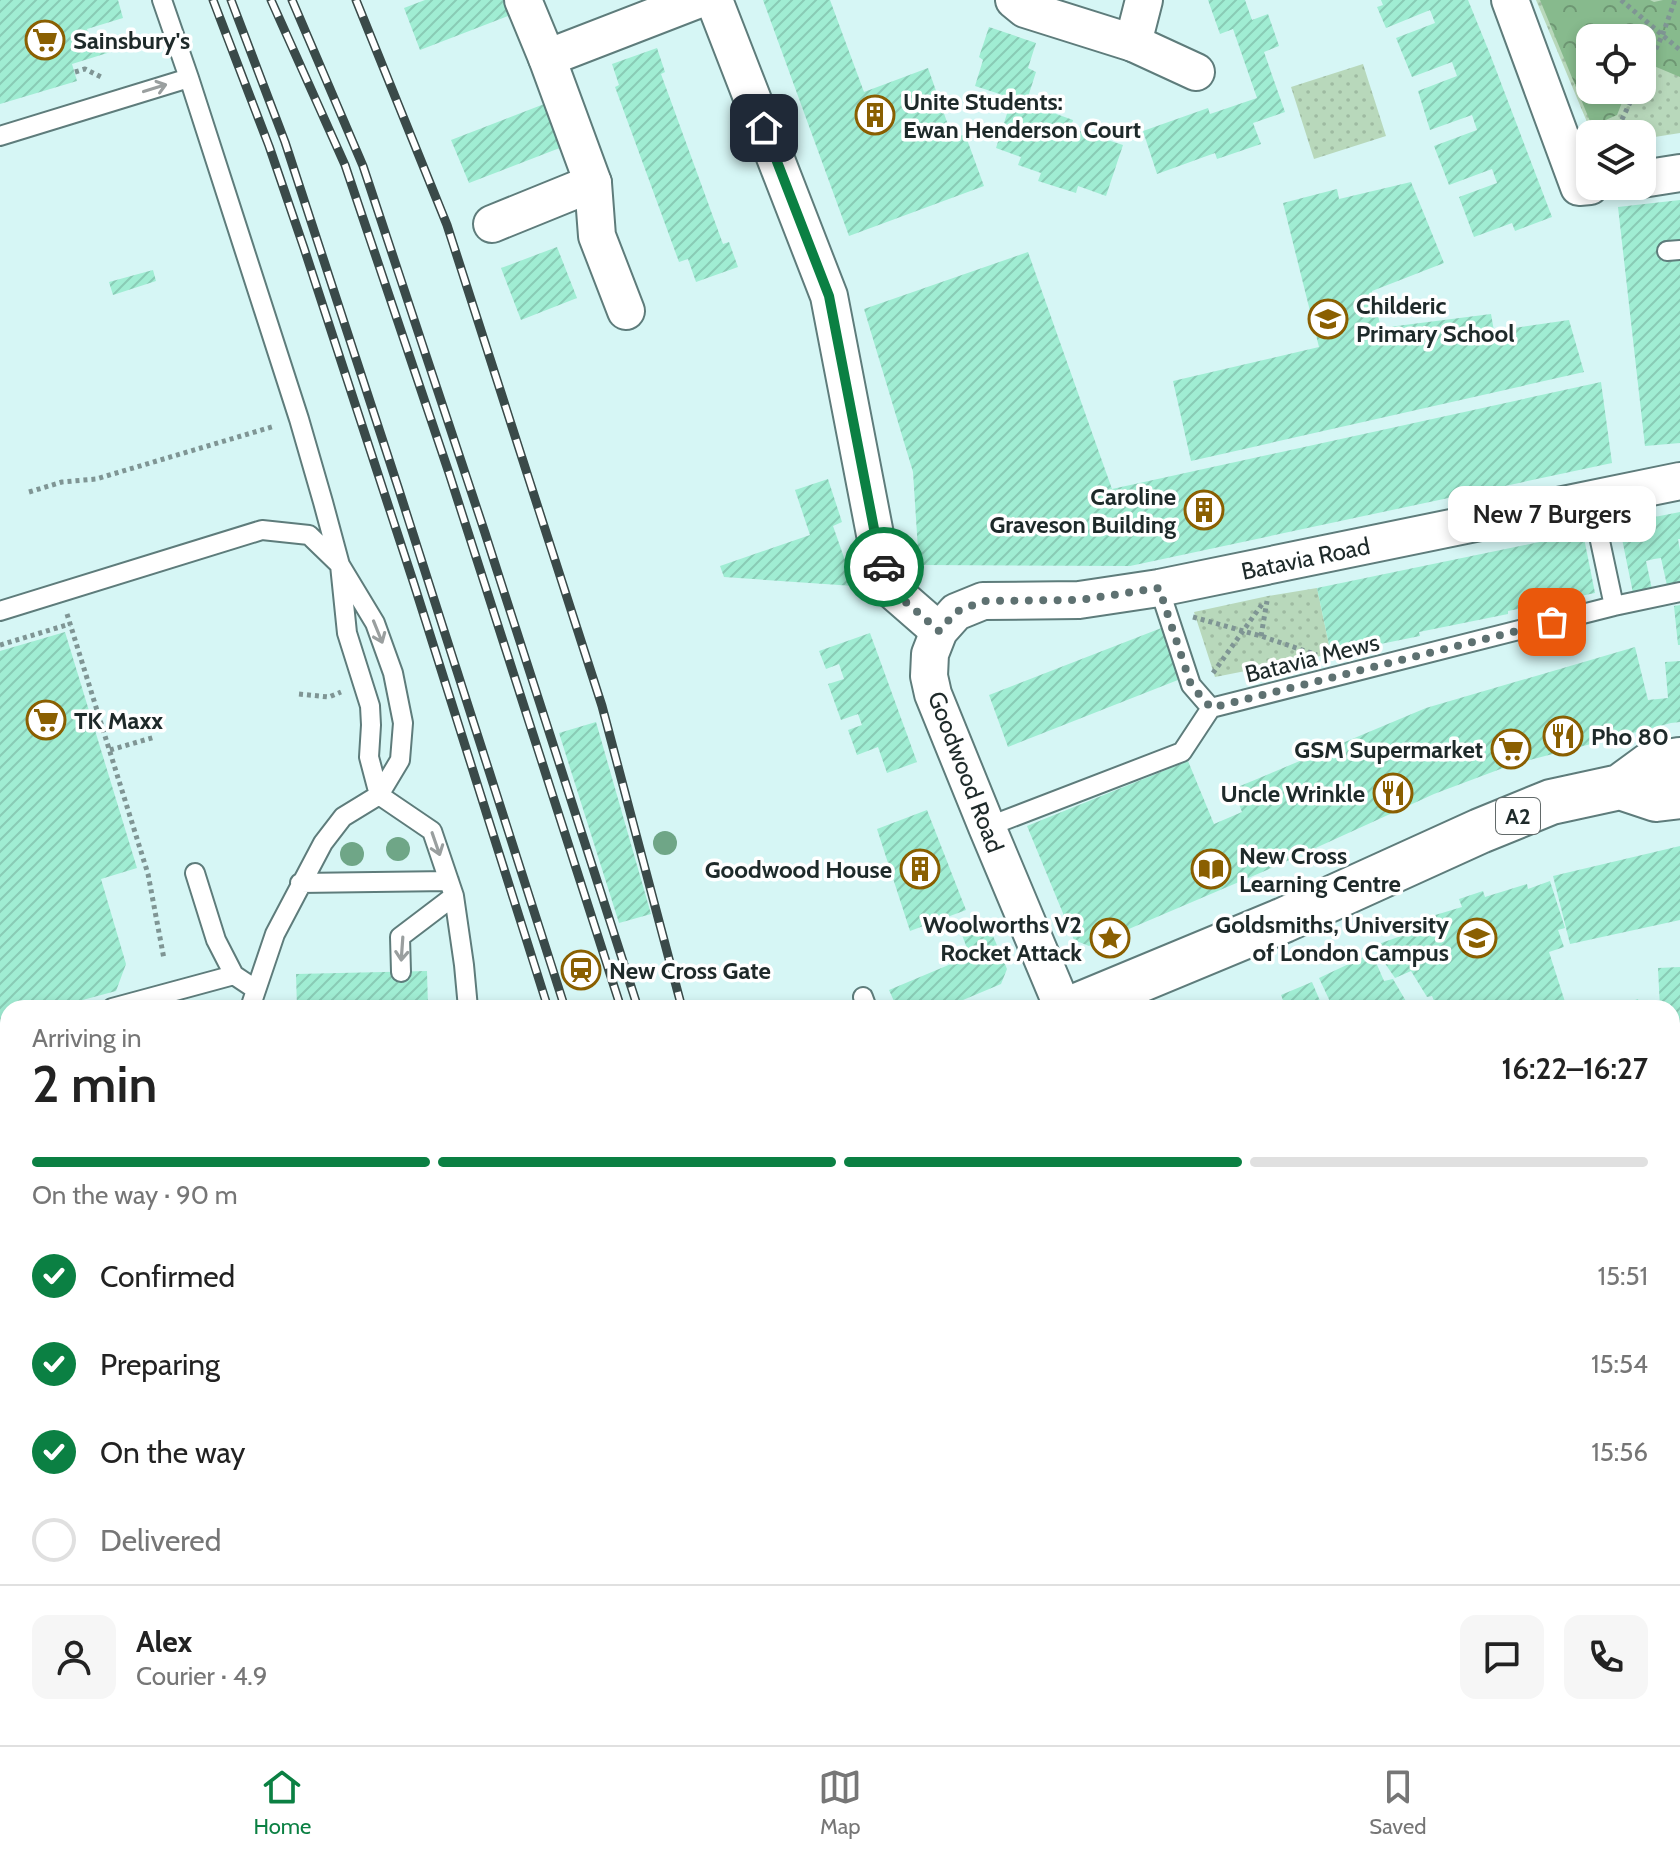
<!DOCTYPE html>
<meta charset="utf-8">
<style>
body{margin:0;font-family:Cabin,sans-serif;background:#f6f6f6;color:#222;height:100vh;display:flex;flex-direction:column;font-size:30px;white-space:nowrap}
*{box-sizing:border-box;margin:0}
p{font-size:26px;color:#767676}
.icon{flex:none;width:44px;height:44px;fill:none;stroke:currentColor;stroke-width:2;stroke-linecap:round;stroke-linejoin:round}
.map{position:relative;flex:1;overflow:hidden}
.panel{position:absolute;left:0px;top:1000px;width:1680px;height:746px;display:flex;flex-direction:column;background:#fff;border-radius:24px 24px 0 0;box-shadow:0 4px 12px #0003}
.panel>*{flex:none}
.buttons{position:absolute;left:1576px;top:24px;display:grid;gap:16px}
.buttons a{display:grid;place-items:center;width:80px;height:80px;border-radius:16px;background:#fff;box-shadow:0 4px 12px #0003;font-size:40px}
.pin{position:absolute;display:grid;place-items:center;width:68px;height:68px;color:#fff;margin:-34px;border-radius:16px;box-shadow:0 4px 12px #0006}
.courier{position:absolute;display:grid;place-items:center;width:80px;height:80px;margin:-40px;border:6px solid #0b8043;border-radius:50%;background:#fff;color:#222;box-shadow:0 2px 10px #0007}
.bubble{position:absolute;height:56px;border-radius:16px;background:#fff;box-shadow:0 4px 12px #0003;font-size:26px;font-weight:600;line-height:56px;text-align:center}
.overview em{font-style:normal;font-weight:600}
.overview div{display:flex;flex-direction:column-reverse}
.overview{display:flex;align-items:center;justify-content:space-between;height:136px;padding:0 32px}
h1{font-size:52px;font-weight:600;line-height:60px}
.bar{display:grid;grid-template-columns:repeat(4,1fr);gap:12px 8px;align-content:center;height:96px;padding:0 32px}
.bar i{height:10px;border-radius:6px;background:#e0e0e0}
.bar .active{background:#0b8043}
.bar p{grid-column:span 4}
.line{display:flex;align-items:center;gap:20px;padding:0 32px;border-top:2px solid #e0e0e0}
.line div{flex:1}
.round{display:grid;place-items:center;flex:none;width:84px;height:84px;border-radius:16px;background:#f6f6f6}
ol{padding:0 32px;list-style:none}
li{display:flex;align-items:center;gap:24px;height:88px}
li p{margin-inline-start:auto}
li .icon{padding:8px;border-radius:50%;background:#0b8043;color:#fff;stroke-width:4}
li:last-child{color:#767676}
li i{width:44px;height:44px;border:4px solid #e0e0e0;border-radius:50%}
.menu{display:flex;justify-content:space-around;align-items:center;height:112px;border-top:2px solid #e0e0e0;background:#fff;font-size:22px;color:#767676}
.menu a{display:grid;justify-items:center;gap:4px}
.menu .active{color:#0b8043}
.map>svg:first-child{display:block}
.grass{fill:url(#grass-dots);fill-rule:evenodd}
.forest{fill:url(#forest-crowns)}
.garden{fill:#b8d8bb}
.building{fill:url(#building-hatch)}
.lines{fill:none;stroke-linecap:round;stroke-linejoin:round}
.service-casing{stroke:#5e7c7b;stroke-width:22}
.minor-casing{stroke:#5e7c7b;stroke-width:40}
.trunk-casing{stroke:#5e7c7b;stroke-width:48}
.path{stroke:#7f9594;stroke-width:5;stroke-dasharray:4 4;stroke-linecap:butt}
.service{stroke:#fff;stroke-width:18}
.minor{stroke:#fff;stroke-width:36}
.trunk{stroke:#fff;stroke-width:44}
.rail-casing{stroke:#3a4a49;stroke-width:9}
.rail{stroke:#fff;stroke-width:6;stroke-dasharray:18;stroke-linecap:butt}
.tree{fill:#6fa687}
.oneway{stroke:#9a9f9f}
.done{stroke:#5e7171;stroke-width:8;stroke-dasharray:0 14.4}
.route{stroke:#0b8043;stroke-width:10}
.labels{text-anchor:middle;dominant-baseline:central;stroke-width:7;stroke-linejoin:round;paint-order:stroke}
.shield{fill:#fff;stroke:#626a6a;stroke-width:2}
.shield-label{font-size:22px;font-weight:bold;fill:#1e2a2a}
.poi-label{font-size:24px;font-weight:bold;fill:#1e2a2a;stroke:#fff;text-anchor:start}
.street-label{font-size:24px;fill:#1e2a2a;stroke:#fff}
</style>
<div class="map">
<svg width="1680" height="1745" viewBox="0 0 1680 1745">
<defs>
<pattern id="grass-dots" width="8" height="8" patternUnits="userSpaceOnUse" patternTransform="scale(2)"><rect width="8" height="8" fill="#b8d8bb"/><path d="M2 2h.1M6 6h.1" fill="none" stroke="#9ebaa1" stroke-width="1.8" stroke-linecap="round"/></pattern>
<pattern id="forest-crowns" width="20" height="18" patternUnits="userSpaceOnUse" patternTransform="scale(2)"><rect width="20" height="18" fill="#87ba8d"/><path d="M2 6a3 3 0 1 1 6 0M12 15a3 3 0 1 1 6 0" fill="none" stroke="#6e9773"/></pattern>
<pattern id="building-hatch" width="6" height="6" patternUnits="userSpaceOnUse" patternTransform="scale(2)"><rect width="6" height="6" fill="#a0edd3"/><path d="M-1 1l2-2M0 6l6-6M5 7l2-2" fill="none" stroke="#89cbb5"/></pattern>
</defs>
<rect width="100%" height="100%" fill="#d6f6f5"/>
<path class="grass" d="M1536 0H1680V133L1642 139V134H1592ZM1590 38H1642V90H1590Z
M1363 64 1386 136 1314 159 1291 87Z
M1317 588 1331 654 1215 677 1194 612 1268 596Z"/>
<path class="forest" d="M1540 0H1650L1654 2 1663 0H1680V77L1642 61V38H1590V90H1627L1617 115 1592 126Z"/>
<path class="garden" d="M213 1738H332L334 1745H182Z"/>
<path class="building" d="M0 0H118L123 18 87 29 92 47 130 35 133 45 72 64 77 81 0 104Z
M425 0H511L516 13 420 50 404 8Z
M763 0H830L864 92 928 68 953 139 965 134 984 186 849 236Z
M1208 0H1245L1252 20 1268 14 1279 46 1264 52 1285 112 1253 123 1261 144 1217 159 1215 153 1157 174 1143 131 1208 108 1210 114 1257 98 1233 29 1220 34Z
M1381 0H1468L1490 54 1552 217 1515 231 1512 223 1474 237 1459 197 1497 183 1492 169 1449 185 1434 146 1477 130 1472 115 1430 130 1418 91 1457 76 1452 62 1412 77 1396 38 1435 23 1430 10 1386 28 1377 7 1383 5Z
M989 27 1036 43 1028 68 1036 72 1028 97 1050 104 1048 111 1073 120 1071 128 1123 145 1106 196 1078 186 1076 193 1038 181 1041 173 1018 165 1021 157 996 148 1012 98 975 86 983 60 979 57Z
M657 48 665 72 661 74 723 244 729 242 738 267 696 282 688 259 679 262 615 87 619 85 612 64Z
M552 101 570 144 469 183 451 140Z
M1411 182 1444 263 1372 291 1381 328 1491 314 1494 331 1569 320 1584 372 1191 461 1173 381 1319 347 1283 203 1337 189 1339 199Z
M1680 200V443L1645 446 1618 207Z
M557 247 577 298 521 320 501 268Z
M1028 252 1112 489 1601 382 1612 463 1130 566 919 565 913 472 864 309Z
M153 270 156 281 113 295 109 282Z
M828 479 842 522 833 526 854 586 724 577 720 566 810 535 795 490Z
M1680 512V539H1678L1680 551V587L1668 590 1661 558 1654 559 1646 561 1653 594 1634 598 1619 524Z
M1583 533 1595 593 1508 611V614L1419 632 1420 636 1331 654 1317 588Z
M1680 605V645H1678L1674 606Z
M1164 627 1183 678 1008 747 989 695Z
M65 632 137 868 101 879 126 964 116 991 53 1008H8V1020L0 1022V651Z
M870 633 917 762 887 773 878 747 857 755 848 730 862 725 858 714 841 720 828 684 844 679 839 664 826 669 819 651Z
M1635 647 1648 700 1668 698 1665 662 1680 661V722L1671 723 1511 765 1434 794 1267 870 1089 946 1074 940 1027 826 1188 761 1214 824 1242 812 1233 789 1426 708Z
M596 722 651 914 619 923 559 733Z
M927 810 966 910 910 931 877 829Z
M1680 846V920L1570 944 1553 876Z
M1550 881 1565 928 1558 930 1564 947 1549 952 1567 1008H1437L1432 996 1427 997 1411 971 1395 978 1373 946 1415 931 1412 922 1462 907 1459 899 1483 891 1485 897 1527 884 1528 889Z
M988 924 1007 969 1001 984 944 1008H897L889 990 970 956 962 935Z
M1372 953 1384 981 1393 979 1410 1008H1333L1319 978Z
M1680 967V1172L1672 1175V1008H1660L1658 968Z
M427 971 428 1008H297L296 974Z
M1312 982 1323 1008H1286L1281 995Z
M1638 999 1640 1008H1612Z
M8 1092V1130L0 1132V1094Z
M0 1164 7 1187 0 1190Z
M1680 1194V1227L1672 1229V1196Z
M7 1234 8 1258 0 1261V1237Z
M1672 1242H1680V1277H1672Z
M1672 1304H1680V1340L1672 1339Z
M8 1306V1351L0 1354V1308Z
M1672 1356H1680V1391H1672Z
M1672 1412 1680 1413V1448L1672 1447Z
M1672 1464 1680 1465V1512L1672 1511 1674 1499H1672Z
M1672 1514 1680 1516V1587L1672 1605Z
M8 1539V1627L0 1629V1541Z
M1672 1686 1680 1691V1710L1672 1728Z
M0 1701H4L8 1726V1735L0 1736Z
M27 1738H38L40 1745H0V1743Z
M503 1738H565L566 1745H504Z
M936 1738H997L999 1745H938Z
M1096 1738H1142L1124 1745H1098Z
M1464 1738H1668L1665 1745H1467Z"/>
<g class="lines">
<g class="service-casing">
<path id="service" d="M162 0 189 78 299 419 323 502 340 565 347 633 370 706 371 725 369 757 379 795 432 831 454 896 464 965 468 1008
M0 136 189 78
M1667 251 1680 250
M1591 499 1614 606
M1159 588 1191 685 1211 708
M0 611 262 530 309 535 340 565 375 623 393 673 403 723 400 760 379 795 343 817 323 843 275 934 250 1008
M987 827 1182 752 1211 708 1614 606 1680 592
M195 873 216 940 234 975 255 989
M300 883 449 881
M401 972 400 937 454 896
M863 997 867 1008
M112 1008 234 975
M0 1037 8 1035"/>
</g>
<g class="minor-casing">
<g id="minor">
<path d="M523 0 547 58 593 183 597 236 626 311"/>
<path d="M714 0 829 296 879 555 892 590 939 631"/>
<path d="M1014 0 1025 9 1133 43 1196 72"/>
<path d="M1510 0 1579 187 1590 186"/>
<path d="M1133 43 1144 0"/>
<path d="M547 58 697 0"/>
<path d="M1642 179 1680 173"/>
<path d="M492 224 593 183"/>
<path id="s1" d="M1063 1008 987 827 933 694 929 676 930 654 939 631 956 612 983 601 1079 600 1159 588 1680 481"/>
<path d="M429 1738 431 1745"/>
<path d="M1038 1738 1040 1745"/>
</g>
</g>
<g class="trunk-casing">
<path id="trunk" d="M1620 787 1656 799 1680 796
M1072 1008 1284 920 1480 831 1551 802 1620 787 1650 765 1680 760
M0 1419 8 1416"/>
</g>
<path class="path" d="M1621 0 1680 50
M75 72 85 69 103 78
M1642 78 1662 36 1675 0
M1615 134 1636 90
M29 492 62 482 96 479 275 426
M67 614 148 874 164 959
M1193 617 1261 636 1317 655
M1261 636 1267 601
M0 645 70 624
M1213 673 1263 603
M299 694 329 697 341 692
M110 750 155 737
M0 1161 8 1159
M1672 1658 1680 1655
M1457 1738 1460 1745
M1355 1745 1362 1738"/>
<use href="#service" class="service"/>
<use href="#minor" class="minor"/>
<use href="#trunk" class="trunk"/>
<g class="rail-casing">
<path id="rail" d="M213 0 269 146 304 248 414 584 548 1008
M231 0 285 142 398 487 565 1008
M271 0 345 165 449 473 621 1008
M292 0 363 166 485 533 638 1008
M356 0 447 225 602 706 682 1008
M774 1738 776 1745
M790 1738 792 1745
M838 1738 840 1745
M854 1738 856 1745
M876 1738 878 1745"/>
</g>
<use href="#rail" class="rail"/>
</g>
<g class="tree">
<circle cx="665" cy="843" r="12"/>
<circle cx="398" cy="849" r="12"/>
<circle cx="352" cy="854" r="12"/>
</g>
<defs><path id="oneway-shaft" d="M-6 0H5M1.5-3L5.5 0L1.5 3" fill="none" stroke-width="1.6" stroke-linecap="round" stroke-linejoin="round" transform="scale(2)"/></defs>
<g class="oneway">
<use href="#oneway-shaft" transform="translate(155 88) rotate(-17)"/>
<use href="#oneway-shaft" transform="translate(378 632) rotate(68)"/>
<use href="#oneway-shaft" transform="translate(436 844) rotate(71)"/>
<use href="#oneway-shaft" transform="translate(402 949) rotate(94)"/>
</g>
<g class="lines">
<path class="done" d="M884 567 892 590 939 631 956 612 983 601 1079 600 1159 588 1191 685 1211 708 1552 622"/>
<path class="route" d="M764 128 829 296 871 513 879 555 884 567"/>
</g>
<defs>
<g id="supermarket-ring" transform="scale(2)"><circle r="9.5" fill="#fff" stroke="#8a5f01" stroke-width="1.5"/><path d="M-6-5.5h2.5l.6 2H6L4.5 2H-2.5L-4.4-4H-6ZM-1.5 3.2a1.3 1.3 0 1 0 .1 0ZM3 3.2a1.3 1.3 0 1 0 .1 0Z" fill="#8a5f01"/></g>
<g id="building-ring" transform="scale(2)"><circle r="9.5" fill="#fff" stroke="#8a5f01" stroke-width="1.5"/><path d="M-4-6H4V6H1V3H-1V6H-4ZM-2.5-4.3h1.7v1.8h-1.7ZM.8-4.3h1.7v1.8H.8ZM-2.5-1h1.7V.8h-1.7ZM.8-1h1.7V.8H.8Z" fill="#8a5f01"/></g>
<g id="school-ring" transform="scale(2)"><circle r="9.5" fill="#fff" stroke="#8a5f01" stroke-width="1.5"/><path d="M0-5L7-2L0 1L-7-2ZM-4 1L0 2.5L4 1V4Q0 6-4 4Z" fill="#8a5f01"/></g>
<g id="restaurant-ring" transform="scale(2)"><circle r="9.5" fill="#fff" stroke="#8a5f01" stroke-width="1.5"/><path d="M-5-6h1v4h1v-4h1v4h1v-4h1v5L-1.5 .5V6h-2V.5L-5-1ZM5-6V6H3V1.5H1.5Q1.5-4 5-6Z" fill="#8a5f01"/></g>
<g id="library-ring" transform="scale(2)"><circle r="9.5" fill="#fff" stroke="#8a5f01" stroke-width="1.5"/><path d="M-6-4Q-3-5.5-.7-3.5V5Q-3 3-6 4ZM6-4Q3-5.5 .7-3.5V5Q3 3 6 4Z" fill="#8a5f01"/></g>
<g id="sight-ring" transform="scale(2)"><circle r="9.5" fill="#fff" stroke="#8a5f01" stroke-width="1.5"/><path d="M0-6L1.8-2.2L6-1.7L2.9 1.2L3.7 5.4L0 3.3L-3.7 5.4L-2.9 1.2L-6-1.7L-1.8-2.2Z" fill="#8a5f01"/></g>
<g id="university-ring" transform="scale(2)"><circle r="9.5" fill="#fff" stroke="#8a5f01" stroke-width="1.5"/><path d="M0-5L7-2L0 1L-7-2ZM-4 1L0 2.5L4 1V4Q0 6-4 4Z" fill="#8a5f01"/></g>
<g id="station-ring" transform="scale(2)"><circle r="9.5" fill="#fff" stroke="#8a5f01" stroke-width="1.5"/><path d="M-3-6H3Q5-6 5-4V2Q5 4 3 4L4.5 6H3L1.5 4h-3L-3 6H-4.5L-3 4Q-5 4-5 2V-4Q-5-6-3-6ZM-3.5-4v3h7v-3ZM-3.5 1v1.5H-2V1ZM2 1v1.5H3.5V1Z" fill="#8a5f01"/></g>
</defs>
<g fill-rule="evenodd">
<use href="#supermarket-ring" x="45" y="40"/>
<use href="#building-ring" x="875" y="115"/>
<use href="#school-ring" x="1328" y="319"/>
<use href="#building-ring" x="1204" y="510"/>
<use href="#supermarket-ring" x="46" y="720"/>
<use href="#restaurant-ring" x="1563" y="736"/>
<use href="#supermarket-ring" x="1511" y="749"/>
<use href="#restaurant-ring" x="1393" y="793"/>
<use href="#building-ring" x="920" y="869"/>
<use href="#library-ring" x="1211" y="869"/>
<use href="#sight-ring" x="1110" y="938"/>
<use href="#university-ring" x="1477" y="938"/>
<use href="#station-ring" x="581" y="970"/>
</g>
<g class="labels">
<rect class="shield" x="1496" y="798" width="44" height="36" rx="6"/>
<g class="shield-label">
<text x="1518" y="816">A2</text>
</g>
<g class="poi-label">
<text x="73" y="40">Sainsbury's</text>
<text x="903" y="101">Unite Students:<tspan x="903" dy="28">Ewan Henderson Court</tspan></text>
<text x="1356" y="305">Childeric<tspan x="1356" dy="28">Primary School</tspan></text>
<text x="1176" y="496" text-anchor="end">Caroline<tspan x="1176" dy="28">Graveson Building</tspan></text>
<text x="74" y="720">TK Maxx</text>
<text x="1591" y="736">Pho 80</text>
<text x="1483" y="749" text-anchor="end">GSM Supermarket</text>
<text x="1365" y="793" text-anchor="end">Uncle Wrinkle</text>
<text x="1239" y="855">New Cross<tspan x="1239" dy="28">Learning Centre</tspan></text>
<text x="892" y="869" text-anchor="end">Goodwood House</text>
<text x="1082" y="924" text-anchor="end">Woolworths V2<tspan x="1082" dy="28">Rocket Attack</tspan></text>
<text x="1449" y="924" text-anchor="end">Goldsmiths, University<tspan x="1449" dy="28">of London Campus</tspan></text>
<text x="609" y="970">New Cross Gate</text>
</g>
<g class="street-label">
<text stroke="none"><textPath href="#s1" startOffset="786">Batavia Road</textPath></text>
<text transform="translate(1312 658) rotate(-14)">Batavia Mews</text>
<text transform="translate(966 772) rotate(69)">Goodwood Road</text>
</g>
</g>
</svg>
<div class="buttons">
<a><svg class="icon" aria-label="locate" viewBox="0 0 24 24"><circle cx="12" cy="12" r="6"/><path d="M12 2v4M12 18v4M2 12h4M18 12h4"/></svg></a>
<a><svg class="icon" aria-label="layers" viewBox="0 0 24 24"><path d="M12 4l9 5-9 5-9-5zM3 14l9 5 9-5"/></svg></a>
</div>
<div class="pin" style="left:1552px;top:622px;background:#ea580c"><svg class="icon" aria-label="bag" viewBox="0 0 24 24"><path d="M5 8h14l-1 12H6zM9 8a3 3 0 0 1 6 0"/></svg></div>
<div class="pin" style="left:764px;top:128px;background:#1f2937"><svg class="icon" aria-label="home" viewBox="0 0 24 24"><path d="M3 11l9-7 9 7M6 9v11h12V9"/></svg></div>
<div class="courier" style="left:884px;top:567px"><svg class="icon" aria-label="car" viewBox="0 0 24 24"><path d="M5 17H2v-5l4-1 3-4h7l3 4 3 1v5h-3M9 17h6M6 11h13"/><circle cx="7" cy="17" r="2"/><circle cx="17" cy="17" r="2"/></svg></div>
<div class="bubble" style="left:1448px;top:486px;width:208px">New 7 Burgers</div>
<section class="panel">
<div class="overview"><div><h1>2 min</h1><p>Arriving in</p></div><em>16:22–16:27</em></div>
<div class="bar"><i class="active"></i><i class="active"></i><i class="active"></i><i></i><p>On the way · 90 m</p></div>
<ol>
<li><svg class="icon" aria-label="check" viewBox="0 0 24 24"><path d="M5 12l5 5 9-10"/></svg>Confirmed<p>15:51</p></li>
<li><svg class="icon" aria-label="check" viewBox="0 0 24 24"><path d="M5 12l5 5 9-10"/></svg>Preparing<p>15:54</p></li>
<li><svg class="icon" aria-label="check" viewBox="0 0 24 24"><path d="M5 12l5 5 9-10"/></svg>On the way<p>15:56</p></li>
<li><i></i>Delivered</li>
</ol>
<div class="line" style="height:144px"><a class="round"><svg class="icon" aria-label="person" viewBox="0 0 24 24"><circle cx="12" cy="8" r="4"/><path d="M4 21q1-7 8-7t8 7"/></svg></a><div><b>Alex</b><p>Courier · 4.9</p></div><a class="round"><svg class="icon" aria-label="chat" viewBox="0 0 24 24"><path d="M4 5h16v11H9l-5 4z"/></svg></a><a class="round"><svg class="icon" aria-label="phone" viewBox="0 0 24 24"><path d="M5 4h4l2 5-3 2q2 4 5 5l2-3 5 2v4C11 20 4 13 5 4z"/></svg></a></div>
</section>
</div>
<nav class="menu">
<a class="active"><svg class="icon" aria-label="home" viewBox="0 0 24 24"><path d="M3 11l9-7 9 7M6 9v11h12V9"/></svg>Home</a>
<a><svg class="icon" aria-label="map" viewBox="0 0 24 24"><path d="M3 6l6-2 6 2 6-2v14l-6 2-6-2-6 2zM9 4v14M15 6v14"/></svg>Map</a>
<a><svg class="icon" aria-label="saved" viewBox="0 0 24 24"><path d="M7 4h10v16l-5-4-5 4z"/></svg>Saved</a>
</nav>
